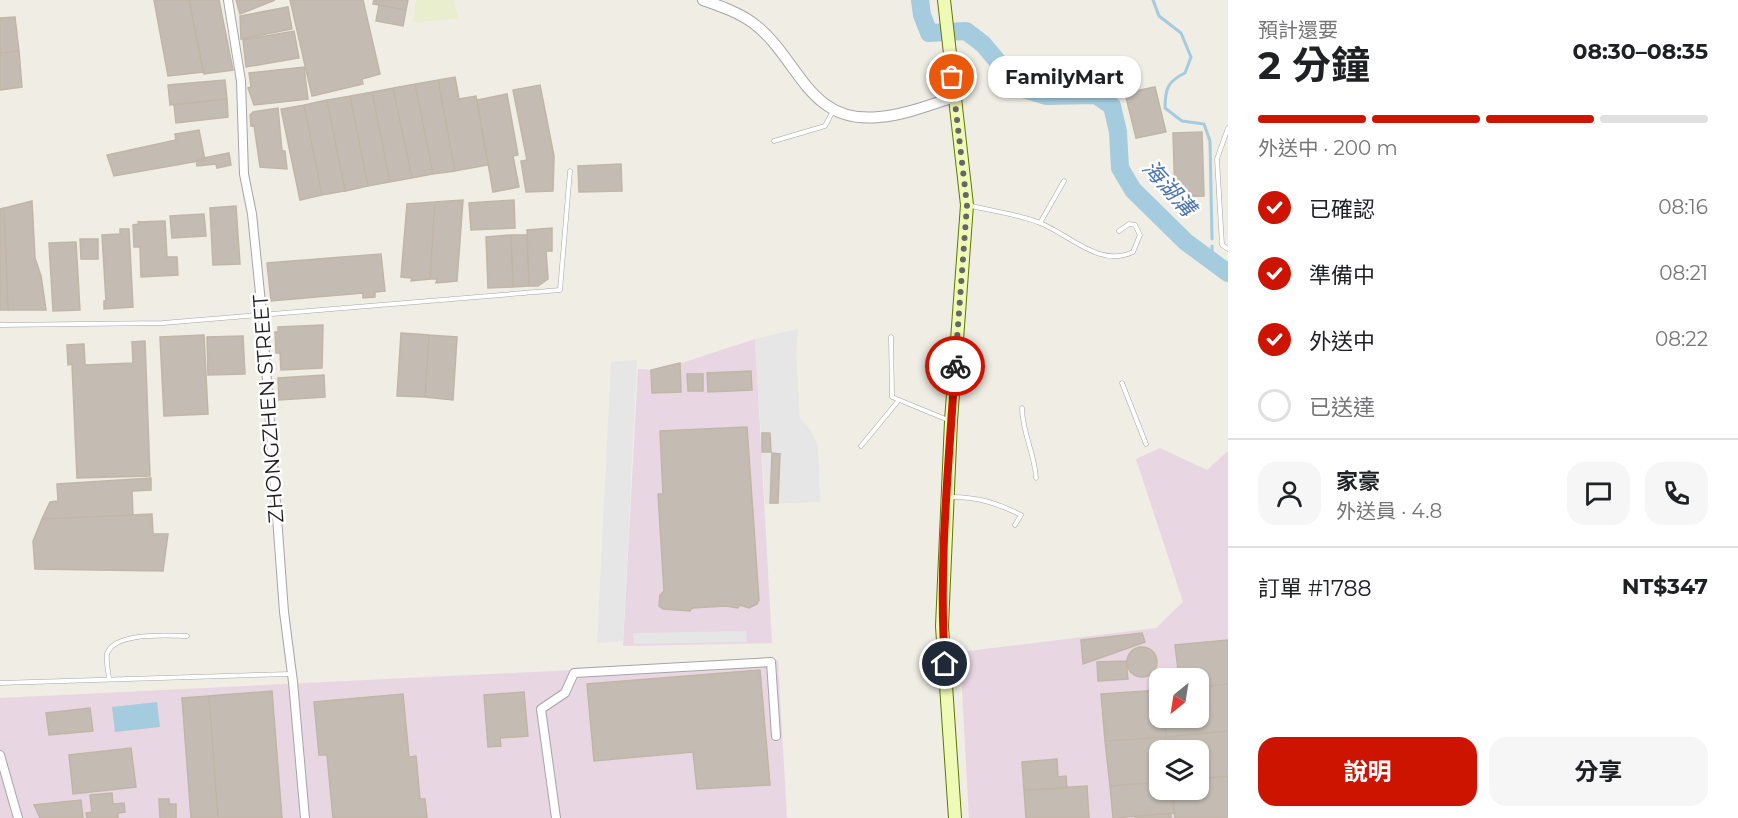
<!DOCTYPE html>
<html lang="zh-TW">
<meta charset="utf-8">
<style>
body{margin:0;font-family:Montserrat,"Noto Sans TC",sans-serif;background:#f6f6f6;color:#202124;height:100vh;display:flex;flex-direction:column;font-size:22px;white-space:nowrap}
*{box-sizing:border-box;margin:0}
p{font-size:20px;color:#757577}
.icon{flex:none;width:33px;height:33px;fill:none;stroke:currentColor;stroke-width:2;stroke-linecap:round;stroke-linejoin:round}
.map{position:relative;flex:1;overflow:hidden}
.details{display:flex;flex-direction:column;background:#fff;width:510px}
.details>*{flex:none}
.needle{width:39px;rotate:210deg}
.buttons{position:absolute;left:1149px;top:668px;display:grid;gap:12px}
.buttons a{display:grid;place-items:center;width:60px;height:60px;border-radius:12px;background:#fff;box-shadow:0 2px 4px #0004;font-size:30px}
.pin{position:absolute;display:grid;place-items:center;width:51px;height:51px;color:#fff;margin:-26px;border:3px solid #fff;border-radius:50%;box-shadow:0 2px 6px #0007}
.courier{position:absolute;display:grid;place-items:center;width:60px;height:60px;margin:-30px;border:4px solid #cd1400;border-radius:50%;background:#fff;color:#222;box-shadow:0 2px 8px #0007}
.bubble{position:absolute;height:42px;border-radius:18px;background:#fff;box-shadow:0 2px 4px #0004;font-size:20px;font-weight:700;line-height:42px;text-align:center}
.headline em{font-style:normal;font-weight:700}
.headline div{display:flex;flex-direction:column-reverse}
.headline{display:flex;align-items:center;justify-content:space-between;height:102px;padding:0 30px}
h1{font-size:39px;font-weight:700;line-height:45px}
.bar{display:grid;grid-template-columns:repeat(4,1fr);gap:9px 6px;align-content:center;height:72px;padding:0 30px}
.bar i{height:8px;border-radius:4px;background:#e0e0e0}
.bar .active{background:#cd1400}
.bar p{grid-column:span 4}
.line{display:flex;align-items:center;gap:15px;padding:0 30px;border-top:2px solid #e0e0e0}
.line div{flex:1}
.round{display:grid;place-items:center;flex:none;width:63px;height:63px;border-radius:18px;background:#f6f6f6}
ol{padding:0 30px;list-style:none}
li{display:flex;align-items:center;gap:18px;height:66px}
li p{margin-inline-start:auto}
li .icon{padding:6px;border-radius:50%;background:#cd1400;color:#fff;stroke-width:4}
li:last-child{color:#757577}
li i{width:33px;height:33px;border:3px solid #e0e0e0;border-radius:50%}
.button{display:flex;gap:12px;margin-top:auto;padding:12px 30px}
.button a{flex:1;height:69px;border-radius:18px;background:#cd1400;color:#fff;font-size:24px;font-weight:700;line-height:69px;text-align:center}
.button a+a{background:#f6f6f6;color:#202124}
main{display:flex;flex:1;min-height:0}
.map>svg:first-child{display:block}
.industrial{fill:#e9d6e3;fill-rule:evenodd}
.farmland{fill:#e9eecf}
.parking{fill:#e6e6e6}
.water{fill:#a4cbde}
.lines{fill:none;stroke-linecap:round;stroke-linejoin:round}
.stream{stroke:#a4cbde;stroke-width:3}
.river{stroke:#a4cbde;stroke-width:18}
.building{fill:#c4bcb3;stroke:#c1b5a6;stroke-width:1.5}
.service-casing{stroke:#a5a5a5;stroke-width:5}
.minor-casing{stroke:#a5a5a5;stroke-width:10}
.tertiary-casing{stroke:#a5a5a5;stroke-width:12}
.secondary-casing{stroke:#5f7704;stroke-width:14}
.service{stroke:#fff;stroke-width:4}
.minor{stroke:#fff;stroke-width:8}
.tertiary{stroke:#fff;stroke-width:10}
.secondary{stroke:#f0fab7;stroke-width:12}
.done{stroke:#676663;stroke-width:6;stroke-dasharray:0 10.8}
.route{stroke:#cd1400;stroke-width:8}
.labels{text-anchor:middle;dominant-baseline:central;stroke-width:5;stroke-linejoin:round;paint-order:stroke}
.street-label{font-size:21px;fill:#1e1e1e;stroke:#fff}
.water-label{font-size:22px;font-style:italic;fill:#4972af;stroke:#fff}
</style>
<main>
<div class="map">
<svg width="1228" height="818" viewBox="0 0 1228 818">
<rect width="100%" height="100%" fill="#efede4"/>
<path class="industrial" d="M755 339 772 643 623 646 638 369 660 370Z
M1160 448 1207 470 1228 451V818H969L960 652 1156 628 1183 602 1136 459ZM1160 678H1198V717H1160ZM1160 750H1198V789H1160Z
M778 660 787 818H0V698Z"/>
<path class="farmland" d="M416 0H454L458 19 413 22Z"/>
<path class="parking" d="M798 329 796 354 800 418 811 431 818 445 820 502 765 504 755 339Z
M637 360 623 641 597 643 611 362Z
M746 631 747 642 634 644 633 633Z"/>
<path class="water" d="M157 702 160 727 115 732 112 707Z"/>
<g class="lines">
<path class="stream" d="M1153 0 1159 16 1181 33 1191 57 1185 73C1168 81 1165 89 1165 108L1182 121 1204 124 1210 141 1212 239
M1212 263V246"/>
<path class="river" d="M920 0 922 15 929 33 966 31 983 44 1020 88 1046 96 1096 95 1112 106 1118 132 1120 168 1133 190 1186 242 1228 273"/>
</g>
<path class="building" d="M154 0H189L203 72 168 76Z
M189 0H219L233 70 204 74Z
M236 0H275L240 14Z
M290 0H363L380 74 362 79 363 84 312 96Z
M374 0H408L406 10 373 4Z
M379 5 406 10 403 26 376 21Z
M288 7 292 29 241 39 240 16Z
M15 17 19 51 0 53V18Z
M294 31 299 58 246 67 243 40Z
M19 51 22 87 0 90V53Z
M304 67 308 99 254 105 248 88 251 87 249 73Z
M455 77 459 99 476 96 488 165 455 171 438 80Z
M225 80 227 99 170 105 168 85Z
M438 80 455 171 433 174 415 84Z
M415 84 433 174 412 178 393 88Z
M540 85 554 156 553 191 526 192 521 161 527 160 513 90Z
M1155 87 1166 132 1136 138 1125 93Z
M393 88 412 178 390 182 372 92Z
M372 92 390 182 368 186 350 96Z
M507 94 518 155 513 156 519 187 493 192 477 100Z
M350 96 368 186 345 191 327 100Z
M227 99 228 117 176 123 174 105Z
M327 100 345 191 322 195 304 105Z
M304 105 322 195 300 200 281 109Z
M278 108 282 151H285L287 169 260 167 254 125 251 126 250 115 253 112Z
M199 130 205 160 114 176 107 155 176 140 175 134Z
M1202 132 1204 196 1175 197 1173 133Z
M229 153 231 165 217 168 216 164 197 166 196 161 204 158Z
M621 164 622 191 579 192 578 166Z
M463 200 457 281 436 283 437 279H430L435 202Z
M514 200 515 228 471 230 469 203Z
M32 201 35 258 41 276 46 310H8L4 208Z
M435 202 430 279 411 281 412 278 401 277 407 204Z
M236 206 240 264 213 265 210 208Z
M4 208 8 310H0V209Z
M204 214 206 236 172 238 170 216Z
M165 221 167 257H177L178 275 141 277 140 247H134L133 225 139 224 138 222Z
M552 228V251H546L548 279 538 286H529L527 230Z
M120 229H129L133 307 104 309V301H106L102 235 120 234Z
M511 235H527L529 286 513 287Z
M511 235 513 287 488 288 486 237Z
M80 239H98V259H81Z
M76 242 80 310 53 311 49 243Z
M381 254 385 291 375 292V297L363 298V293L271 301 267 263Z
M323 325 322 368 281 370 280 353H276L275 332H278V327Z
M401 333 429 335 425 397 397 396Z
M204 335 208 414 164 416 160 337Z
M429 335 457 337 453 400 425 397Z
M243 336 245 374 208 375 207 337Z
M145 341 150 476 77 478 72 364 68 365 67 345 84 344 85 365 133 363 132 342Z
M680 363 681 392 652 393 651 370Z
M751 371 752 390 708 392 707 373Z
M687 374H703V391H688Z
M324 375 325 397 279 400 278 378Z
M747 427 759 600 757 604 749 608 740 605 738 608 726 606 692 608 690 611 663 609 659 606 660 595 664 591 658 494H663L660 431Z
M762 433H770L771 452H762Z
M772 453 780 454 778 503H770Z
M151 478V490L132 491 133 515 42 519 50 502 58 501 57 484Z
M152 514 153 534H168L163 571 35 569 33 541 42 519Z
M1142 633 1145 642 1083 664 1081 640Z
M1228 640V684L1198 687V678H1179L1175 645Z
M1127 662a15 15 0 1 1 30 0a15 15 0 1 1-30 0Z
M1126 661 1128 679 1098 681 1097 662Z
M760 670 770 785 697 789 693 752 594 761 587 684Z
M1228 684V731L1166 737 1164 717H1198V687Z
M1160 690V717H1164L1166 737 1105 741 1101 694Z
M272 691 282 818H218L209 696Z
M524 692 528 736 500 738 501 746 488 747 484 695Z
M403 694 409 757 416 756 420 799H425L427 818H333L327 755H319L314 702Z
M209 696 218 818H191L182 698Z
M90 708 93 731 49 735 46 713Z
M1228 731V776L1198 779V750H1168L1166 737Z
M1166 737 1168 750H1160V782L1110 786 1105 741Z
M131 748 136 787 73 794 69 755Z
M1057 759 1058 777 1066 776 1067 788 1024 790 1022 762Z
M1228 776V818H1175L1172 789H1198V779Z
M1160 782V789H1172L1174 813 1113 818 1110 786Z
M1087 786 1089 818H1026L1024 790Z
M112 793 113 804 124 803 125 812 118 813V818H87L86 813 92 812 90 795Z
M159 799H169V804H176V818H160Z
M81 800 83 818H40L34 805Z
M1171 813V818H1135V816Z"/>
<g class="lines">
<g class="service-casing">
<path id="service" d="M1228 128 1217 159 1222 245 1228 249
M774 141 825 126 833 111
M968 205C991 211 1018 214 1040 223 1069 234 1099 268 1133 252L1140 235 1135 225 1129 224 1119 231
M1040 223 1064 181
M0 325 163 323 560 290 570 171
M891 337 892 397 948 420
M1122 383 1146 444
M1022 408C1022 432 1035 454 1036 478
M861 446 899 400
M951 497C978 497 997 503 1021 515L1015 525
M109 678C108 671 106 661 107 654 114 631 169 636 187 636
M0 683 290 674"/>
</g>
<g class="minor-casing">
<path id="minor" d="M228 0 241 81 244 174 252 214 262 313 284 612 293 682 305 818
M0 755 18 818
M556 818 541 709 565 693 574 673 771 662 776 736"/>
</g>
<g class="tertiary-casing">
<path id="tertiary" d="M703 0C720 6 738 12 753 23 799 57 807 125 879 117 904 115 930 105 954 97"/>
</g>
<g class="secondary-casing">
<path id="secondary" d="M944 0 967 205 951 421 942 626 955 818"/>
</g>
<use href="#service" class="service"/>
<use href="#minor" class="minor"/>
<use href="#tertiary" class="tertiary"/>
<use href="#secondary" class="secondary"/>
</g>
<g class="lines">
<path class="done" d="M952 77 967 205 955 366"/>
<path class="route" d="M945 664C938 565 949 464 955 366"/>
</g>
<g class="labels">
<g class="street-label">
<text transform="translate(268 409) rotate(-94)">ZHONGZHEN STREET</text>
</g>
<g class="water-label">
<text transform="translate(1169 188) rotate(48)">海湖溝</text>
</g>
</g>
</svg>
<div class="buttons">
<a><svg class="needle" viewBox="-14 -14 28 28"><path d="M0-13l5 13h-10z" fill="#e53935"/><path d="M0 13l5-13h-10z" fill="#757577"/></svg></a>
<a><svg class="icon" aria-label="layers" viewBox="0 0 24 24"><path d="M12 4l9 5-9 5-9-5zM3 14l9 5 9-5"/></svg></a>
</div>
<div class="pin" style="left:952px;top:77px;background:#ea580c"><svg class="icon" aria-label="bag" viewBox="0 0 24 24"><path d="M5 8h14l-1 12H6zM9 8a3 3 0 0 1 6 0"/></svg></div>
<div class="pin" style="left:945px;top:664px;background:#1f2937"><svg class="icon" aria-label="home" viewBox="0 0 24 24"><path d="M3 11l9-7 9 7M6 9v11h12V9"/></svg></div>
<div class="courier" style="left:955px;top:366px"><svg class="icon" aria-label="bike" viewBox="0 0 24 24"><circle cx="6" cy="16" r="4"/><circle cx="18" cy="16" r="4"/><path d="M6 16l4-8h5l3 8M10 8l3 8H6M13 5h3"/></svg></div>
<div class="bubble" style="left:988px;top:56px;width:153px">FamilyMart</div>
</div>
<section class="details">
<div class="headline"><div><h1>2 分鐘</h1><p>預計還要</p></div><em>08:30–08:35</em></div>
<div class="bar"><i class="active"></i><i class="active"></i><i class="active"></i><i></i><p>外送中 · 200 m</p></div>
<ol>
<li><svg class="icon" aria-label="check" viewBox="0 0 24 24"><path d="M5 12l5 5 9-10"/></svg>已確認<p>08:16</p></li>
<li><svg class="icon" aria-label="check" viewBox="0 0 24 24"><path d="M5 12l5 5 9-10"/></svg>準備中<p>08:21</p></li>
<li><svg class="icon" aria-label="check" viewBox="0 0 24 24"><path d="M5 12l5 5 9-10"/></svg>外送中<p>08:22</p></li>
<li><i></i>已送達</li>
</ol>
<div class="line" style="height:108px"><a class="round"><svg class="icon" aria-label="person" viewBox="0 0 24 24"><circle cx="12" cy="8" r="4"/><path d="M4 21q1-7 8-7t8 7"/></svg></a><div><b>家豪</b><p>外送員 · 4.8</p></div><a class="round"><svg class="icon" aria-label="chat" viewBox="0 0 24 24"><path d="M4 5h16v11H9l-5 4z"/></svg></a><a class="round"><svg class="icon" aria-label="phone" viewBox="0 0 24 24"><path d="M5 4h4l2 5-3 2q2 4 5 5l2-3 5 2v4C11 20 4 13 5 4z"/></svg></a></div>
<div class="line" style="height:78px"><div>訂單 #1788</div><b>NT$347</b></div>
<div class="button"><a>說明</a><a>分享</a></div>
</section>
</main>
